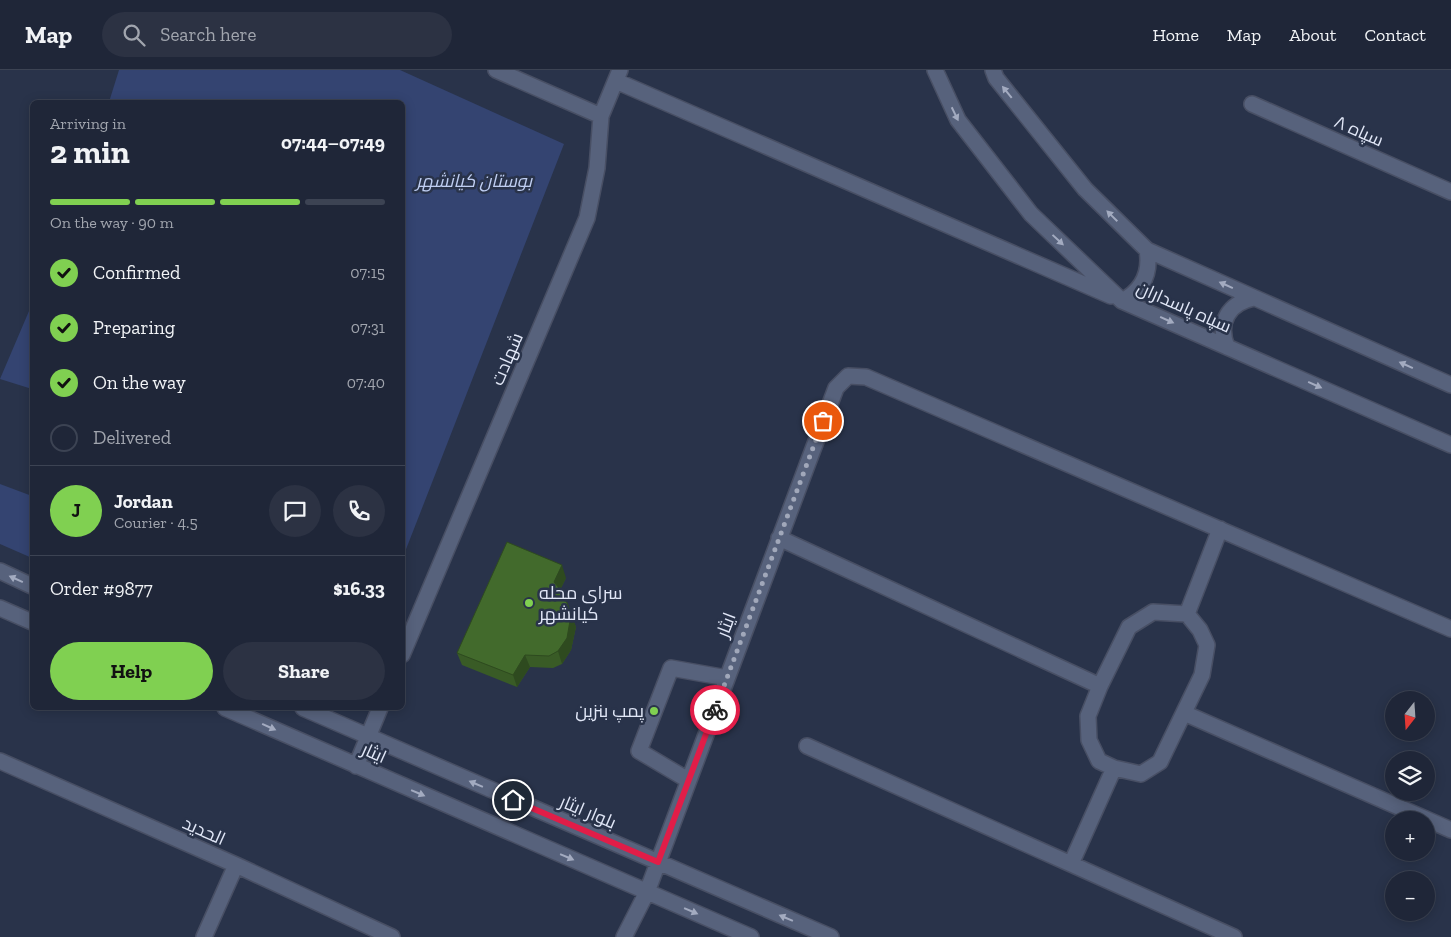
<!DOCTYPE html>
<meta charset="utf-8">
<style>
body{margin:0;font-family:"Zilla Slab",Cairo,serif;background:#2c3243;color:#f1f3f6;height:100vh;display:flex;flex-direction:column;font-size:19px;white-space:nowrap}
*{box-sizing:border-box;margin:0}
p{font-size:16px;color:#a1a5ae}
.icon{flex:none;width:28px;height:28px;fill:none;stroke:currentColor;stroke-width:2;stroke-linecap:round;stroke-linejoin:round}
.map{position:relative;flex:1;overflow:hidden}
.drawer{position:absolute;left:30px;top:30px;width:375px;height:610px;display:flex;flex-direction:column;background:#1f2638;border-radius:8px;box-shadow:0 2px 12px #0003,0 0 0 1px #3c4353}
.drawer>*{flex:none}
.needle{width:32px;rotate:197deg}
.fabs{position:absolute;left:1385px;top:621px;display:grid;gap:10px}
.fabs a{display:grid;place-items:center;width:50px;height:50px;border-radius:50%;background:#1f2638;box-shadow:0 2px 12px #0003,0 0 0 1px #3c4353;font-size:25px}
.pin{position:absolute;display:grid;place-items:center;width:42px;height:42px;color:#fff;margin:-21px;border:2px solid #fff;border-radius:50%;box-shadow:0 1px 5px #0007}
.courier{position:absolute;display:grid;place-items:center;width:50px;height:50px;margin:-25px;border:4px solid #e11d48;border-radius:50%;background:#fff;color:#222;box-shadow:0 1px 6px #0007}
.head em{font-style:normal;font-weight:700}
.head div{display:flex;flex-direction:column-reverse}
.head{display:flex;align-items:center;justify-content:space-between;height:85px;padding:0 20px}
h1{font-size:32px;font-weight:700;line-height:38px}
.bar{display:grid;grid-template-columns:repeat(4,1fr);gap:8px 5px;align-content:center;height:60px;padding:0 20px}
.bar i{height:6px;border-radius:4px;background:#3c4353}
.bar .active{background:#80d051}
.bar p{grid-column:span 4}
.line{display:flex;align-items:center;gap:12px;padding:0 20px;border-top:1px solid #3c4353}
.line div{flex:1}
.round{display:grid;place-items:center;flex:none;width:52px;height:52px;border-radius:26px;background:#2c3243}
ol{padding:0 20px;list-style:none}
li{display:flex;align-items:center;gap:15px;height:55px}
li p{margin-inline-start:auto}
li .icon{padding:5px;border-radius:50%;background:#80d051;color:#111;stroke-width:4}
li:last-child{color:#a1a5ae}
li i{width:28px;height:28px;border:2px solid #3c4353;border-radius:50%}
.cta{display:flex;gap:10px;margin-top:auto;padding:10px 20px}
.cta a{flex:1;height:58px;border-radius:30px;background:#80d051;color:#111;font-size:20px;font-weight:700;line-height:58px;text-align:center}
.cta a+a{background:#2c3243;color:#f1f3f6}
header{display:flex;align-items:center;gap:30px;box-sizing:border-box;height:70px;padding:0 25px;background:#1f2638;border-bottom:1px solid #3c4353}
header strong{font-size:24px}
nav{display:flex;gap:28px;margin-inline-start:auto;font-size:18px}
.search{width:350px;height:45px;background:#2c3243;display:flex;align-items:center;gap:12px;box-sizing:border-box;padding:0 18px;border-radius:28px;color:#a1a5ae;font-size:19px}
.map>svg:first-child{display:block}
.green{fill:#344471}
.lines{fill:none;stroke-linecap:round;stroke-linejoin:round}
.minor-casing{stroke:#484f64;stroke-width:18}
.minor{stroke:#57627c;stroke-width:15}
.wall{fill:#395b26}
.shaded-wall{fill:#2e4a1f}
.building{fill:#426a2c;stroke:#2e4a1f}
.oneway{fill:#a3abc0}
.done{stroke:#a1a8ba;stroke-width:5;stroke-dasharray:0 9}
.route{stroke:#e11d48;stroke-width:6}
.poi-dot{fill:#80d051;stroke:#29334a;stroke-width:2}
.labels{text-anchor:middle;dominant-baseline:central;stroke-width:5;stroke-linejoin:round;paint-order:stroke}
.street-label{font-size:18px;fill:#e1e7f7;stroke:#29334a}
.park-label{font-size:18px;font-style:italic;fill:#bfcef2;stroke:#29334a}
.poi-label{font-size:18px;fill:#e1e7f7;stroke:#29334a;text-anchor:start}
</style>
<header>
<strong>Map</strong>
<div class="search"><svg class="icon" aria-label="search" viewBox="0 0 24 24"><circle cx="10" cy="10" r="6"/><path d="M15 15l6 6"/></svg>Search here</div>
<nav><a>Home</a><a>Map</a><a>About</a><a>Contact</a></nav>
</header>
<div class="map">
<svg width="1451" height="867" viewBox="0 0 1451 867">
<rect width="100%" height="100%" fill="#29334a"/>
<path class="green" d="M119 0H400L564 74 403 487 402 32H109Z
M32 234V319L0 309Z
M0 414 32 426V488L0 474Z"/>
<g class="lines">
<g class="minor-casing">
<path id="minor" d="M496 0 601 46
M935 0 958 50 1031 144 1122 231 1451 375
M993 0 996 8 1085 119 1147 180 1451 315
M616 11 1111 226
M1252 34 1451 122
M1122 231C1143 220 1151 203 1147 180
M1227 277C1217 252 1229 233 1254 228
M779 468 1100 616
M0 501 32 516
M0 538 32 552
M1153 542 1187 544 1200 560 1207 575 1202 605 1160 692 1141 704 1114 698 1099 691 1089 670 1088 646 1100 616 1129 557Z
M1187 544 1220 459
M402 585 587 148 597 98 601 46 620 0
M225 638 751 867
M303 638 831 867
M1184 643 1451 760
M807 676 1071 794 1114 698
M0 691 236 795 392 867
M356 696 380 638
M688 710 639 681 671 598 727 608
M1071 794 1234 867
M204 867 236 795
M624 867 647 822 836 318 848 306 866 307 1451 559"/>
</g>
<use href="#minor" class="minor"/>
</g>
<path class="wall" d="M566 508 560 520 576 557 571 580 562 594 553 598 530 597 517 617 462 595 457 583Z"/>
<path class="shaded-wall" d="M562 495 566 508 558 524 554 512Z
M564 524 576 557 571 580 562 594 558 581Z
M525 585 530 597 517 617 513 605Z"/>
<path class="building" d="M507 472 562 495 554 512 564 524 571 545 567 568 558 581 549 586 525 585 513 605 457 583Z"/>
<defs><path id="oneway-solid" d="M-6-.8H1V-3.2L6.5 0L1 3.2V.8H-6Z" transform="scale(1.25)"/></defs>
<g class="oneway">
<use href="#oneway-solid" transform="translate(1007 22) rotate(-129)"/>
<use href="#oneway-solid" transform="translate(955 44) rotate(64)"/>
<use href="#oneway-solid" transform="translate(1112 146) rotate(-135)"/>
<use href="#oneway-solid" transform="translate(1058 170) rotate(43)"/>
<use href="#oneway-solid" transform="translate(1226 215) rotate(-156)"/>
<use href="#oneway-solid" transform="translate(1167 250) rotate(24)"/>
<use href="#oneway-solid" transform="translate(1406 295) rotate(-156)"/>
<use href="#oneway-solid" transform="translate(1315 315) rotate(24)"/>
<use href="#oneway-solid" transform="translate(16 509) rotate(-156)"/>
<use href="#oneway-solid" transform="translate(269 657) rotate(24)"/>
<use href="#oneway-solid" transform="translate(476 714) rotate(-157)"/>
<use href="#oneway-solid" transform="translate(418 723) rotate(23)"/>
<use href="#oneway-solid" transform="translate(567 787) rotate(23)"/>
<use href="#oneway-solid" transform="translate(691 841) rotate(23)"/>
<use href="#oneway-solid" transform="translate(786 848) rotate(-157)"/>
</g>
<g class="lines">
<path class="done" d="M715 640 823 351"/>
<path class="route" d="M513 730 658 792 715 640"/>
</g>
<g class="poi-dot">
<circle cx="529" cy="533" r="5"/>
<circle cx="654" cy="641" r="5"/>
</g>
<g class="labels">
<g class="street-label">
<text transform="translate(1359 61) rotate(24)">سپاه ۸</text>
<text transform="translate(1184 237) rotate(24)">سپاه پاسداران</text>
<text transform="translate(507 289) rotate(-67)">شهادت</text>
<text transform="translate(726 555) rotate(-69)">ایثار</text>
<text transform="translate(374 683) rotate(24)">ایثار</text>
<text transform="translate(588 742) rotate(23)">بلوار ایثار</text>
<text transform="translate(204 761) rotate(24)">الحدید</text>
</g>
<g class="park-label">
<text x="474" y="111">بوستان کیانشهر</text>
</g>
<g class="poi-label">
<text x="539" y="523">سرای محله<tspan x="539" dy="21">کیانشهر</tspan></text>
<text x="644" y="641" text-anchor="end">پمپ بنزین</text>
</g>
</g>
</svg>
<div class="fabs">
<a><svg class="needle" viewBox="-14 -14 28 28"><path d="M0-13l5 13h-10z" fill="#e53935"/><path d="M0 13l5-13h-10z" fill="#a1a5ae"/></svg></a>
<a><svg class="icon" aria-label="layers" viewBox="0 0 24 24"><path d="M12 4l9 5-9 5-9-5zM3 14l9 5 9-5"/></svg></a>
<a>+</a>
<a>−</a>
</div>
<div class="pin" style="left:823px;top:351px;background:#ea580c"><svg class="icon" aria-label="bag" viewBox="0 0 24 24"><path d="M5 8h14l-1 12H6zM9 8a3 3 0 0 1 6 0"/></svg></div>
<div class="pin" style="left:513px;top:730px;background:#1f2937"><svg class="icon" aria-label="home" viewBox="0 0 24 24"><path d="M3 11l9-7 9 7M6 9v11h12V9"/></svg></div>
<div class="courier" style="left:715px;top:640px"><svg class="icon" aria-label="bike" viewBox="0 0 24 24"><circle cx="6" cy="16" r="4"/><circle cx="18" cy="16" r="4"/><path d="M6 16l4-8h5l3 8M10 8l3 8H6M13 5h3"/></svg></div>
<section class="drawer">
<div class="head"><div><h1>2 min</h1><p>Arriving in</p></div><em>07:44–07:49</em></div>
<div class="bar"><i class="active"></i><i class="active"></i><i class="active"></i><i></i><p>On the way · 90 m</p></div>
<ol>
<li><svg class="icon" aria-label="check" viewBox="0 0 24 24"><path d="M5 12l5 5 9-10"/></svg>Confirmed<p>07:15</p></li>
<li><svg class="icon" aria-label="check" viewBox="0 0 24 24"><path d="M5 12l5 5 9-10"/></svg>Preparing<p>07:31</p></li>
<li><svg class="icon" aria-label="check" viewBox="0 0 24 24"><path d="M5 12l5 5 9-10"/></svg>On the way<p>07:40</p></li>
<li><i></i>Delivered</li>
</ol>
<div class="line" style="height:90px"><b class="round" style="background:#80d051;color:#111">J</b><div><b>Jordan</b><p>Courier · 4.5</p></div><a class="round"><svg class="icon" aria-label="chat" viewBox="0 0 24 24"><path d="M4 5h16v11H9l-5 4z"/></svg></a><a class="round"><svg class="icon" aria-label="phone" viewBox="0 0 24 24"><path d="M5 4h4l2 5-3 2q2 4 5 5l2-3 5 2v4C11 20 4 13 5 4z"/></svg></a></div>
<div class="line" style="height:65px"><div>Order #9877</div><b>$16.33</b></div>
<div class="cta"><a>Help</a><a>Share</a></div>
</section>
</div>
